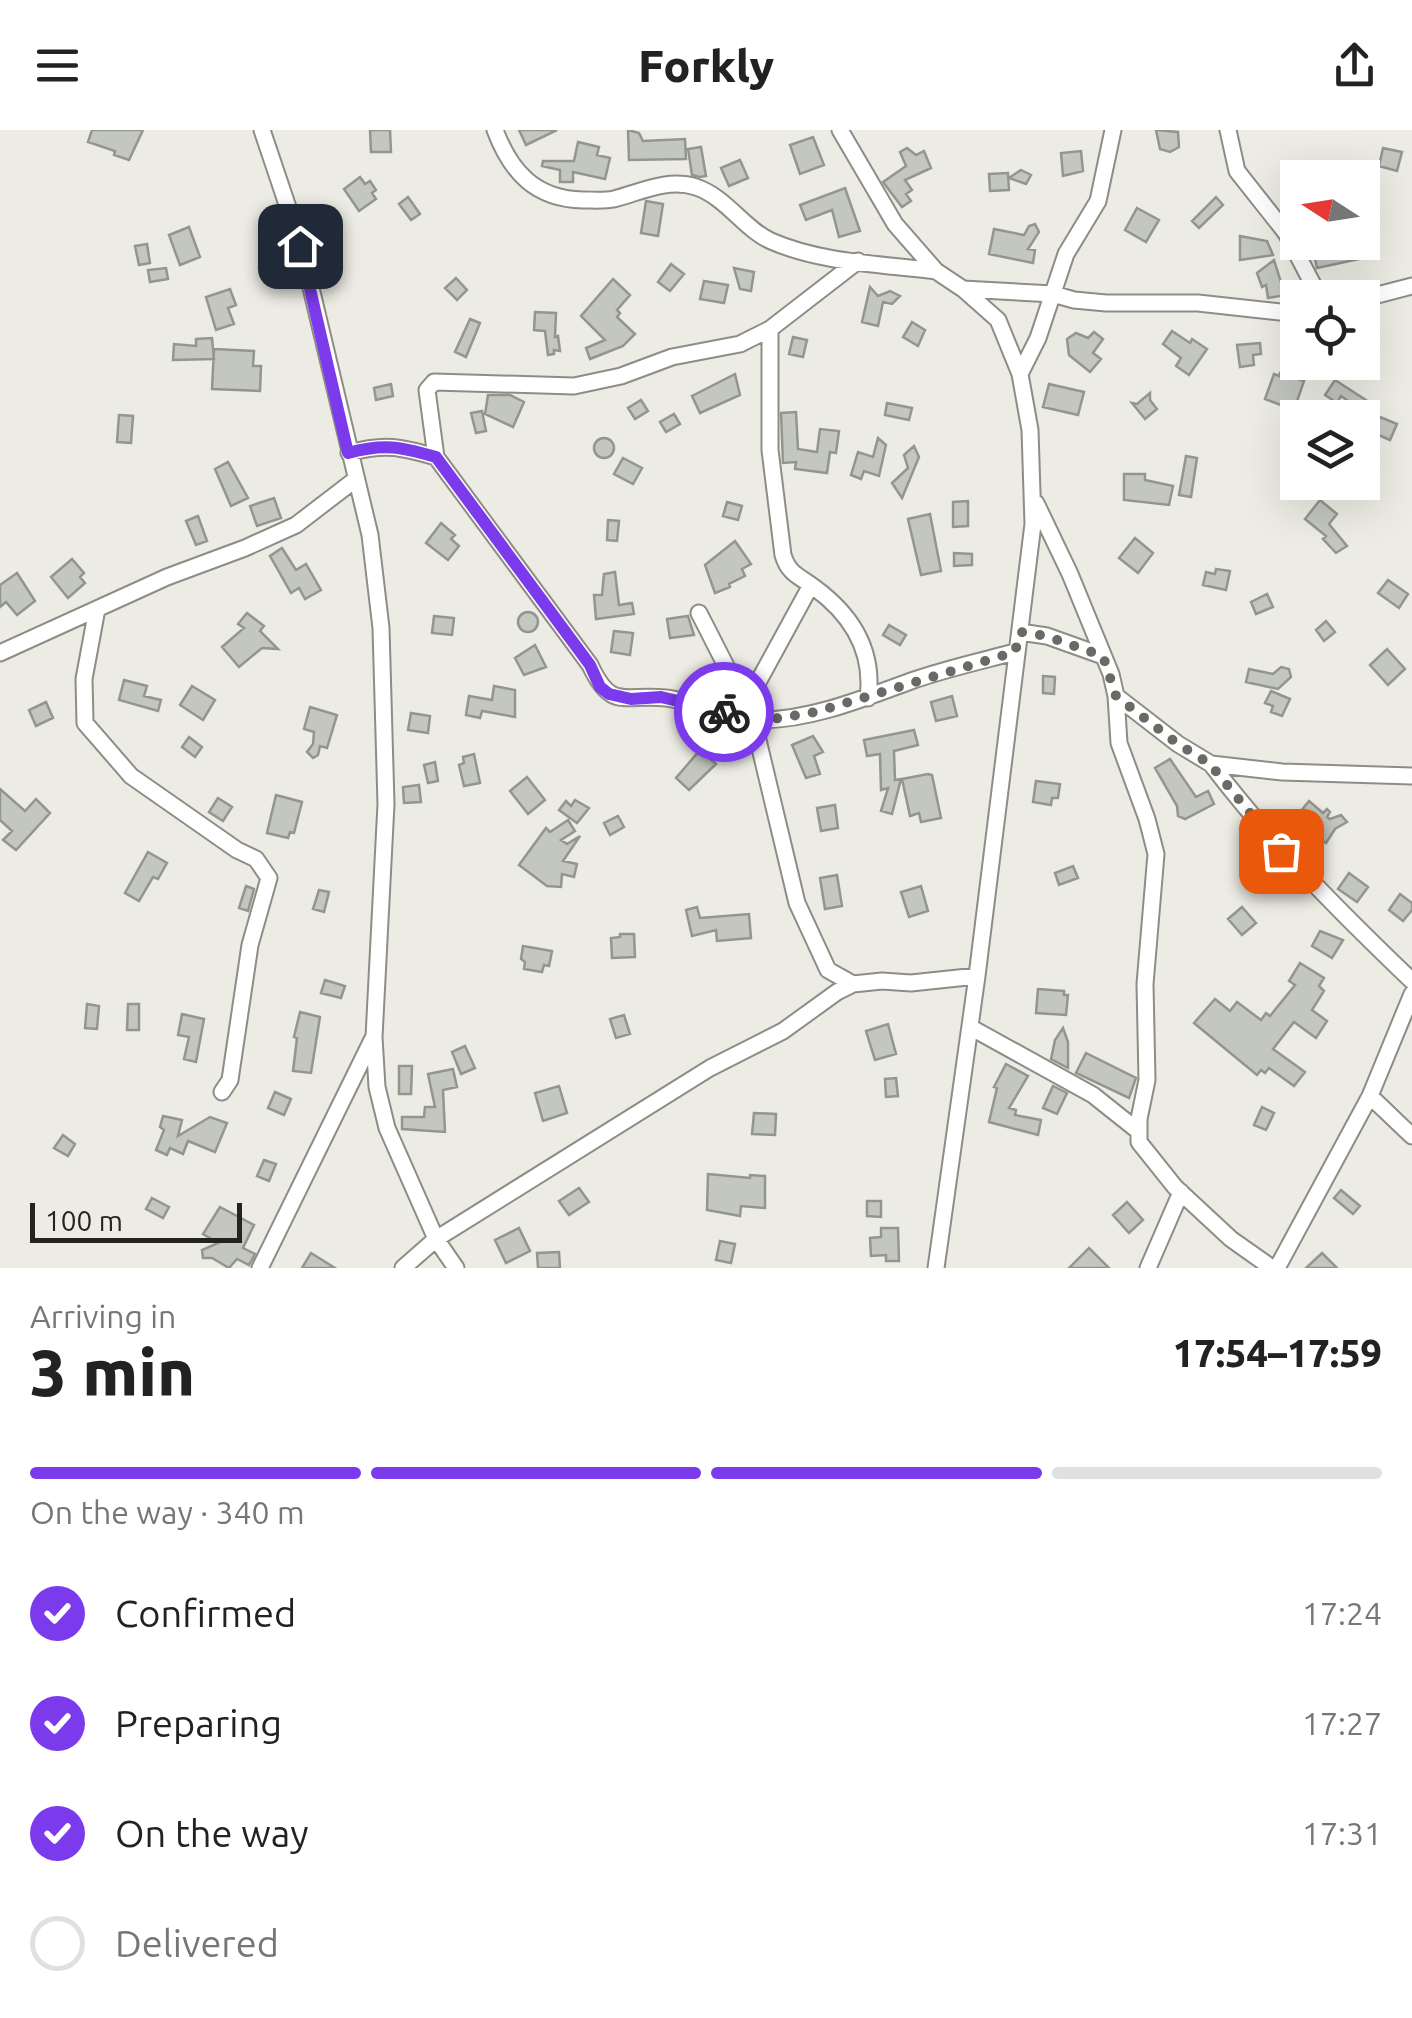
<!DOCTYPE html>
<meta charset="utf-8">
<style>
body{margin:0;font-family:Ubuntu,sans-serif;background:#f6f6f6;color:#222;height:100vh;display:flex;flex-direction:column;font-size:38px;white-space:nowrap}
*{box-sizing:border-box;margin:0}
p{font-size:32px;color:#767676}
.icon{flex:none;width:55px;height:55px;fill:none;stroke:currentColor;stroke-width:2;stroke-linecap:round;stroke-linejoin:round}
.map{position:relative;height:1138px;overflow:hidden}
.side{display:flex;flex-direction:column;background:#fff;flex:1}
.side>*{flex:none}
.needle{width:65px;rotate:282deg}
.tools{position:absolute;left:1280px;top:30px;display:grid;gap:20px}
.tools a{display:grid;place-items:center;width:100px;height:100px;border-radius:0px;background:#fff;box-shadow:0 10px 40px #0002;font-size:50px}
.scale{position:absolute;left:30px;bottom:25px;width:212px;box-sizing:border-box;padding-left:10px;border:5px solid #242320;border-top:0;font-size:28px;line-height:35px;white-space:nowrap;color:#242320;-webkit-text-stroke:8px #edece4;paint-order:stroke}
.pin{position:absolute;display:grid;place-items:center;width:85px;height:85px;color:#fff;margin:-42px;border-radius:20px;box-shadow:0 5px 15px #0006}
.courier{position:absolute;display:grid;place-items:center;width:100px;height:100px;margin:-50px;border:8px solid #7c3aed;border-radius:50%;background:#fff;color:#222;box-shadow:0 2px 12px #0007}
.headline em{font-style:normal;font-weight:800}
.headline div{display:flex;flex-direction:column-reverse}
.headline{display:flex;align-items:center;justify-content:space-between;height:170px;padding:0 30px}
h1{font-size:65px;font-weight:800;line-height:75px}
.bar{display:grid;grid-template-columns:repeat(4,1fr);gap:15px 10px;align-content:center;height:120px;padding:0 30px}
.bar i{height:12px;border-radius:8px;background:#e0e0e0}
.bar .active{background:#7c3aed}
.bar p{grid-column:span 4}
ol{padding:0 30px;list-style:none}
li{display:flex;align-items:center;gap:30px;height:110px}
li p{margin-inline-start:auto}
li .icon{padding:10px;border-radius:50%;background:#7c3aed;color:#fff;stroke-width:4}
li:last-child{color:#767676}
li i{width:55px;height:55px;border:5px solid #e0e0e0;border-radius:50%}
header{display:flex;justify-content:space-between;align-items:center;height:130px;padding:0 30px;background:#fff;font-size:45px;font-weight:800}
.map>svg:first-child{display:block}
.building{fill:#c4c7c0;stroke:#93968f;stroke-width:2.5}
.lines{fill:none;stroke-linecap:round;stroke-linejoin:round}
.minor-casing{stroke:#8d8c85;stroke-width:19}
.minor{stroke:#fff;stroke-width:15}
.done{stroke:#6a6965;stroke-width:10;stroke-dasharray:0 18}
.route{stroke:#7c3aed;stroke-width:12}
</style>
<header><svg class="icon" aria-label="menu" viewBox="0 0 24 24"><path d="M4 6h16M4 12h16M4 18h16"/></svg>Forkly<svg class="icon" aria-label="share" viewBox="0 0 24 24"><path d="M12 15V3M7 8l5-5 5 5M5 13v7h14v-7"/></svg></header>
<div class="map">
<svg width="1412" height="1138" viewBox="0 0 1412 1138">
<rect width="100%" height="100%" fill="#edece4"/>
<path class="building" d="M92 0H143L129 30 114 25 115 21 88 12Z
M370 0H390L391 22H371Z
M519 0H557L526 15Z
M628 0 639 3 643 11 685 9 686 29 629 30Z
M1156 0 1178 2 1179 17 1170 22 1160 19Z
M813 7 824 35 800 44 790 15Z
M578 12 599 17 597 25 610 28 605 49 573 42V52H560V40L542 36 543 31H574Z
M701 17 706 46 700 47 692 45 688 19Z
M907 18 916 25 924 21 931 38 905 50 912 60 906 64 911 71 902 77 883 52 906 36 900 22Z
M1383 18 1402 22 1397 41 1379 36Z
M1081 21 1083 41 1063 46 1061 23Z
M740 30 748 48 729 56 721 38Z
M1021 40 1031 45 1026 54 1009 48Z
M1008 43 1009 60 990 61 989 44Z
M360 47 365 54 370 51 376 60 372 63 376 69 359 81 344 59Z
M845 58 860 101 839 107 832 80 806 90 800 75Z
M408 67 420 84 411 90 399 74Z
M1216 67 1223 75 1199 98 1192 91Z
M646 71 663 74 658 106 641 103Z
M1137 78 1159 90 1146 112 1125 100Z
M1035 94 1039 102 1028 119 1035 120 1033 133 989 124 994 99 1024 105 1029 96Z
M189 97 200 127 180 135 169 105Z
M1240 106 1267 111 1273 125 1240 130Z
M1328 112H1356L1359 129 1317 138 1312 116Z
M147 114 150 133 139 135 135 116Z
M1274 130 1285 165 1268 168 1266 155 1262 157 1257 143Z
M671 134 684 144 670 161 658 152Z
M166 138 168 149 150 152 148 140Z
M734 138 754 142 751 161 740 159Z
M456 148 467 160 457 170 445 158Z
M613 149 630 165 617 180 620 183 617 187 635 204 623 216 590 229 586 218 605 210 581 186Z
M704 151 728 155 724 173 700 169Z
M870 157 878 166 890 161 900 166 892 174 883 172 878 196 862 192Z
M230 159 236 175 228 178 234 194 216 200 206 167Z
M535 182 556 183 555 207 558 206 560 221 554 220V224L548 225 545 201 534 200Z
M470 189 480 193 466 227 455 222Z
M912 192 925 200 918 216 903 207Z
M1172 201 1190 213 1192 209 1207 219 1189 245 1176 236 1181 228 1163 214Z
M1094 202 1103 209 1093 223 1101 229 1090 242 1069 225 1067 209 1076 203 1088 208Z
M793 207 807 210 803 227 789 224Z
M212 208 214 229 173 230 174 214 196 216V209Z
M1260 213 1261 224 1253 225 1254 235 1240 237 1237 215Z
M214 219 254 221 253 236H261L260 261 212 259Z
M1280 243 1304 251 1294 280 1265 269 1274 244 1279 246Z
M735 244 740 265 700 283 692 266Z
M1335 250 1366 270 1360 279 1341 266 1337 273 1325 265Z
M391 254 393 266 376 270 374 258Z
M1049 254 1084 262 1078 285 1043 277Z
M1150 263V270L1157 279 1145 289 1132 273 1137 274Z
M488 265H510L524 272 513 297 485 284Z
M641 270 648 281 635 289 628 278Z
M887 273 912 278 909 290 885 285Z
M482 281 486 301 476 303 471 283Z
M796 282 798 319 817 322 820 299 839 301 836 323 830 322 827 343 795 339 796 332 783 333 781 283Z
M674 284 680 294 666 302 660 292Z
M119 285 133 286 131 313 117 312Z
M1380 287 1397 294 1390 310 1374 303Z
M878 308 886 315 879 346 864 341 861 349 851 345 858 322 873 327Z
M594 318a10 10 0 1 1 20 0a10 10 0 1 1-20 0Z
M914 316 919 327 902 368 892 353 908 338 904 325Z
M1186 326 1197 328 1191 367 1179 365Z
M623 328 642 338 633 354 614 344Z
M228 332 248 368 231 376 215 339Z
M1124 344H1145V350L1173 356 1169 375 1124 370Z
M274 368 281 388 257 396 250 376Z
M1320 370 1337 384 1329 394 1347 416 1336 423 1323 409 1326 406 1305 389Z
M968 371V396L953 397V372Z
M727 372 742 376 738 390 723 386Z
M930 384 941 441 921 445 908 389Z
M198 386 207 411 196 415 186 391Z
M608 390 619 391 617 411 607 410Z
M441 393 455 405 451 409 459 416 448 430 426 413Z
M1135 408 1153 423 1138 443 1119 428Z
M735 411 751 434 742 439 745 446 729 454 730 457 715 463 705 435Z
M282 418 296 440 306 434 321 460 305 469 299 458 291 463 270 426Z
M954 423 972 424V435L954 436Z
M72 429 84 443 80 447 85 453 68 468 51 447Z
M1216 439 1230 441 1226 460 1203 455 1206 442 1215 444Z
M615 442 619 475 632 473 634 484 596 489 594 465H602L604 444Z
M17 443 35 471 17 485 6 472 0 477V455Z
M1388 450 1408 464 1399 478 1378 463Z
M1267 464 1273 477 1256 484 1251 472Z
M518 492a10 10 0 1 1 20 0a10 10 0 1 1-20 0Z
M247 483 264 496 260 501 278 519 262 518 239 537 222 517 244 498 238 494Z
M434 486 454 488 452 505 432 503Z
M688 486 694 505 670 508 667 489Z
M1326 491 1335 502 1324 511 1316 500Z
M889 495 906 505 900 515 883 505Z
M614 501 633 503 630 525 611 522Z
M535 515 546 537 524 545 515 528Z
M1387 519 1405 539 1388 555 1370 535Z
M1281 537 1289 539 1291 547 1278 559 1246 552 1249 539 1273 544Z
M1043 546 1055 547 1054 564 1043 563Z
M124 550 147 556 144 566 161 570 158 581 119 570Z
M192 556 215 570 203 590 180 575Z
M494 556 515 560V587L482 581 480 588 466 585 469 566 492 570Z
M1271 561 1290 569 1282 586 1271 582 1273 576 1265 573Z
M952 566 957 586 936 591 931 572Z
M46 572 53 588 36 596 29 580Z
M310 577 337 585 327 618 320 616 318 625 313 628 307 622 313 614 314 602 304 599Z
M411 583 430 586 428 603 408 600Z
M914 600 918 615 894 621 895 650 901 649 892 684 881 681 888 658 881 660 880 624 867 626 864 610Z
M813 606 823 622 814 626 820 644 806 648 792 615Z
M189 607 202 617 195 627 182 617Z
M700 620 716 634 689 660 676 648Z
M474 624 480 653 464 656 459 635 464 633 463 627Z
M1170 629 1196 667 1208 661 1214 674 1185 689 1178 686 1177 676 1155 638Z
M435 632 438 651 428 653 424 635Z
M928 644 932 645 941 688 921 692 919 683 910 686 902 649Z
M527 647 545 670 528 684 510 661Z
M1036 651 1060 654 1058 668H1052L1051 675 1033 672Z
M419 655 421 672 404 673 403 657Z
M0 659 25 681 36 669 50 683 16 720 3 710 12 701 0 690Z
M276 665 302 672 294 703 290 702 288 708 267 703Z
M218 668 232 677 223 691 209 682Z
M575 670 589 678 577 693 559 680 566 671 571 676Z
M1309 671 1323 683 1327 679 1330 682 1327 687 1330 689 1341 685 1347 692 1335 699 1326 713 1316 706 1311 715 1305 717 1300 709 1309 698 1296 687Z
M835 675 838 698 821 701 817 678Z
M618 686 624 697 610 705 604 693Z
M568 690 575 701 561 710 567 714 580 706 563 731 577 734 574 747 562 744 561 757 547 756 519 735 546 698 550 702Z
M148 722 167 733 158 749 153 747 139 771 125 763Z
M1073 736 1078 748 1059 755 1055 743Z
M1261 738 1269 756 1259 760 1251 742Z
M1349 743 1368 757 1357 772 1338 759Z
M837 745 842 776 825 779 820 748Z
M246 756 254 759 248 781 239 778Z
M921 756 928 781 909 787 901 762Z
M319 760 329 762 324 782 313 779Z
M1400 764 1412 773V780L1403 791 1389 780Z
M697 777 700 788 749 784 751 808 717 811 716 800 692 806 686 780Z
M1242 777 1256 793 1242 805 1228 789Z
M1320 801 1343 810 1332 828 1312 816Z
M620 804H634L635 827 612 828 611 808 620 807Z
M523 816 552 821 549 836 544 835 542 842 524 839 525 832 521 829Z
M1300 833 1324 848 1319 856 1324 861 1312 880 1327 891 1316 908 1294 892 1273 919 1305 942 1294 956 1269 938 1265 943 1261 940 1257 945 1194 893 1215 869 1230 881 1237 872 1261 890 1266 883 1270 886 1295 855 1289 851Z
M325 850 345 856 341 868 321 863Z
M1038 859 1064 861V865H1068L1066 885 1036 883Z
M87 874 99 876 97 899 85 898Z
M128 874H139V900H127Z
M300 882 320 887 311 943 293 941 297 908 294 907Z
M182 884 204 889 196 932 184 929 189 907 178 905Z
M624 885 630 904 616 908 610 889Z
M888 894 896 924 875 930 866 901Z
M1063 898 1068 912V938L1051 929 1055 910Z
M465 916 475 938 461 944 452 922Z
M1086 923 1136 948 1129 968 1076 943Z
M1006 934 1028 946 1009 978 1016 980 1015 985 1041 990 1038 1005 989 992 997 958 994 957Z
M399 936H412L411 964H399Z
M453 939 457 957 443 960 445 1002 402 999V987H424L425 977H435L428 944Z
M896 948 898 966 886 967 885 949Z
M559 956 567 983 543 991 535 963Z
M1053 956 1067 963 1057 984 1043 978Z
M275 962 291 969 284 985 268 978Z
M1262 977 1274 983 1266 1000 1254 995Z
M754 983 776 984 775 1005 752 1004Z
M163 986 182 990 178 1006 210 987 227 993 215 1022 188 1011 183 1024 170 1018 167 1025 156 1020 164 1000 160 997Z
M63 1005 75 1014 68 1026 54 1018Z
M264 1030 276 1034 269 1051 257 1046Z
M708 1044 750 1048V1045L765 1046V1078L741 1076 740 1086 707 1080Z
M579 1058 589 1072 569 1085 559 1071Z
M1341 1060 1360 1076 1353 1084 1334 1068Z
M152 1068 169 1077 163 1088 146 1079Z
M867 1071H881V1087L867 1086Z
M1127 1072 1143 1090 1129 1103 1113 1085Z
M220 1077 254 1095 243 1118 255 1124 249 1135 237 1129 229 1138 212 1128H203L202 1120 218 1113 203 1104Z
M519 1098 530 1121 506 1133 495 1110Z
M881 1098H898L899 1131H886V1125L871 1126 870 1108 881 1107Z
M720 1111 735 1114 731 1133 716 1130Z
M1089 1118 1109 1138H1069Z
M559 1122 560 1138H538L537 1123Z
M311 1123 335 1138H302Z
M1322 1123 1337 1138H1306Z"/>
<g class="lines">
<g class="minor-casing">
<path id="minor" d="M262 0 301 116 370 405 381 498 386 674 374 907 377 957 387 998 436 1109 456 1138
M495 0C511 43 536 69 583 70 593 70 604 71 614 69 641 62 667 48 696 57 726 67 744 99 771 111 821 133 882 134 936 141
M840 0 895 94 936 141 963 159 998 190 1020 244 1030 300 1033 394 977 846 936 1138
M1228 0 1237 41 1286 103 1320 168
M963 159 1053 164 1074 170 1106 173H1198L1298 184
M1362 169 1412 156
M770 199V320L783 425C789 445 800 446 815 458 853 486 874 522 868 568
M1020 244 1038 208 1066 124 1098 71 1113 0
M349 323C385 313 401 317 436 327L590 535C612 582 624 563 666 568 698 572 730 590 763 590 814 589 864 568 911 551 945 539 981 531 1015 522
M436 327 427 260 434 252 574 256 621 246 672 227 740 214 770 199 858 131
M1036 373 1070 444 1111 544 1116 566 1119 613 1147 689 1156 724 1145 854 1147 950 1139 989V1012L1175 1057 1231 1109 1272 1138
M97 479 84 549 85 593 131 646 237 720 256 729 269 748 250 815 230 950 222 962
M699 483 753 589 797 773 828 840 853 854
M1020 502 1047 506 1103 526
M0 523 167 447 245 418 296 395 356 349
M1116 566 1178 614 1211 634 1282 642 1412 646
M752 580 751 565 811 455
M1211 634C1272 714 1339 781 1412 851
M970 897 1093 965 1137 1000
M1370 966 1412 1006
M260 1138 373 908
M403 1138 436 1109 710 938 783 901 837 862 853 854 882 851 911 853 977 846
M1148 1138 1181 1062
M1277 1138 1370 966 1412 864"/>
</g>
<use href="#minor" class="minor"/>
</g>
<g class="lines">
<path class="done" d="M724 582 767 590 816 582 1015 522 1020 502 1046 506 1103 526 1116 566 1178 614 1210 634 1281 721"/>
<path class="route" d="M300 116 348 323C385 313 401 317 436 327L590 535 600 557 609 564 631 569 661 567 724 582"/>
</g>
</svg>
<div class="tools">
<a><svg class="needle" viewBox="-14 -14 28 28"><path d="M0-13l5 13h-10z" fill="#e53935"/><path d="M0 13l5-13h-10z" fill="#767676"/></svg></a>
<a><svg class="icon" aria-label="locate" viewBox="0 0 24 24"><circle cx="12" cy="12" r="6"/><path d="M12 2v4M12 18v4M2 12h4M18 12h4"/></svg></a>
<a><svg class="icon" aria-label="layers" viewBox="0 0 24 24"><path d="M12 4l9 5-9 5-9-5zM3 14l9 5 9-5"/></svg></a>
</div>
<div class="scale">100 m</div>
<div class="pin" style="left:1281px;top:721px;background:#ea580c"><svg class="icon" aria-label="bag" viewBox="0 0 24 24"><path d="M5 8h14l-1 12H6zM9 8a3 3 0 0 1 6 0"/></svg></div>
<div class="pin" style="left:300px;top:116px;background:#1f2937"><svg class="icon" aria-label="home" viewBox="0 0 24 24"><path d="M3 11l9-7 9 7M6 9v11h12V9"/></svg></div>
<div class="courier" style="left:724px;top:582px"><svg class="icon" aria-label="bike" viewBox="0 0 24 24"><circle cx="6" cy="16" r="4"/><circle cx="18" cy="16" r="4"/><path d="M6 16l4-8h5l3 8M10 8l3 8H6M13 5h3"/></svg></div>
</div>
<section class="side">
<div class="headline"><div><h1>3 min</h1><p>Arriving in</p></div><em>17:54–17:59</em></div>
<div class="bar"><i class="active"></i><i class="active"></i><i class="active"></i><i></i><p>On the way · 340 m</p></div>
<ol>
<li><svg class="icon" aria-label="check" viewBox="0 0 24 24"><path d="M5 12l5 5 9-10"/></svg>Confirmed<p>17:24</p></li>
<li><svg class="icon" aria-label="check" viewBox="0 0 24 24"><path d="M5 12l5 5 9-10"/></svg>Preparing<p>17:27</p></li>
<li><svg class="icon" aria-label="check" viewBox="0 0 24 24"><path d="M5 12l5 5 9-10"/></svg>On the way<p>17:31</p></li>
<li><i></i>Delivered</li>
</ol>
</section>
